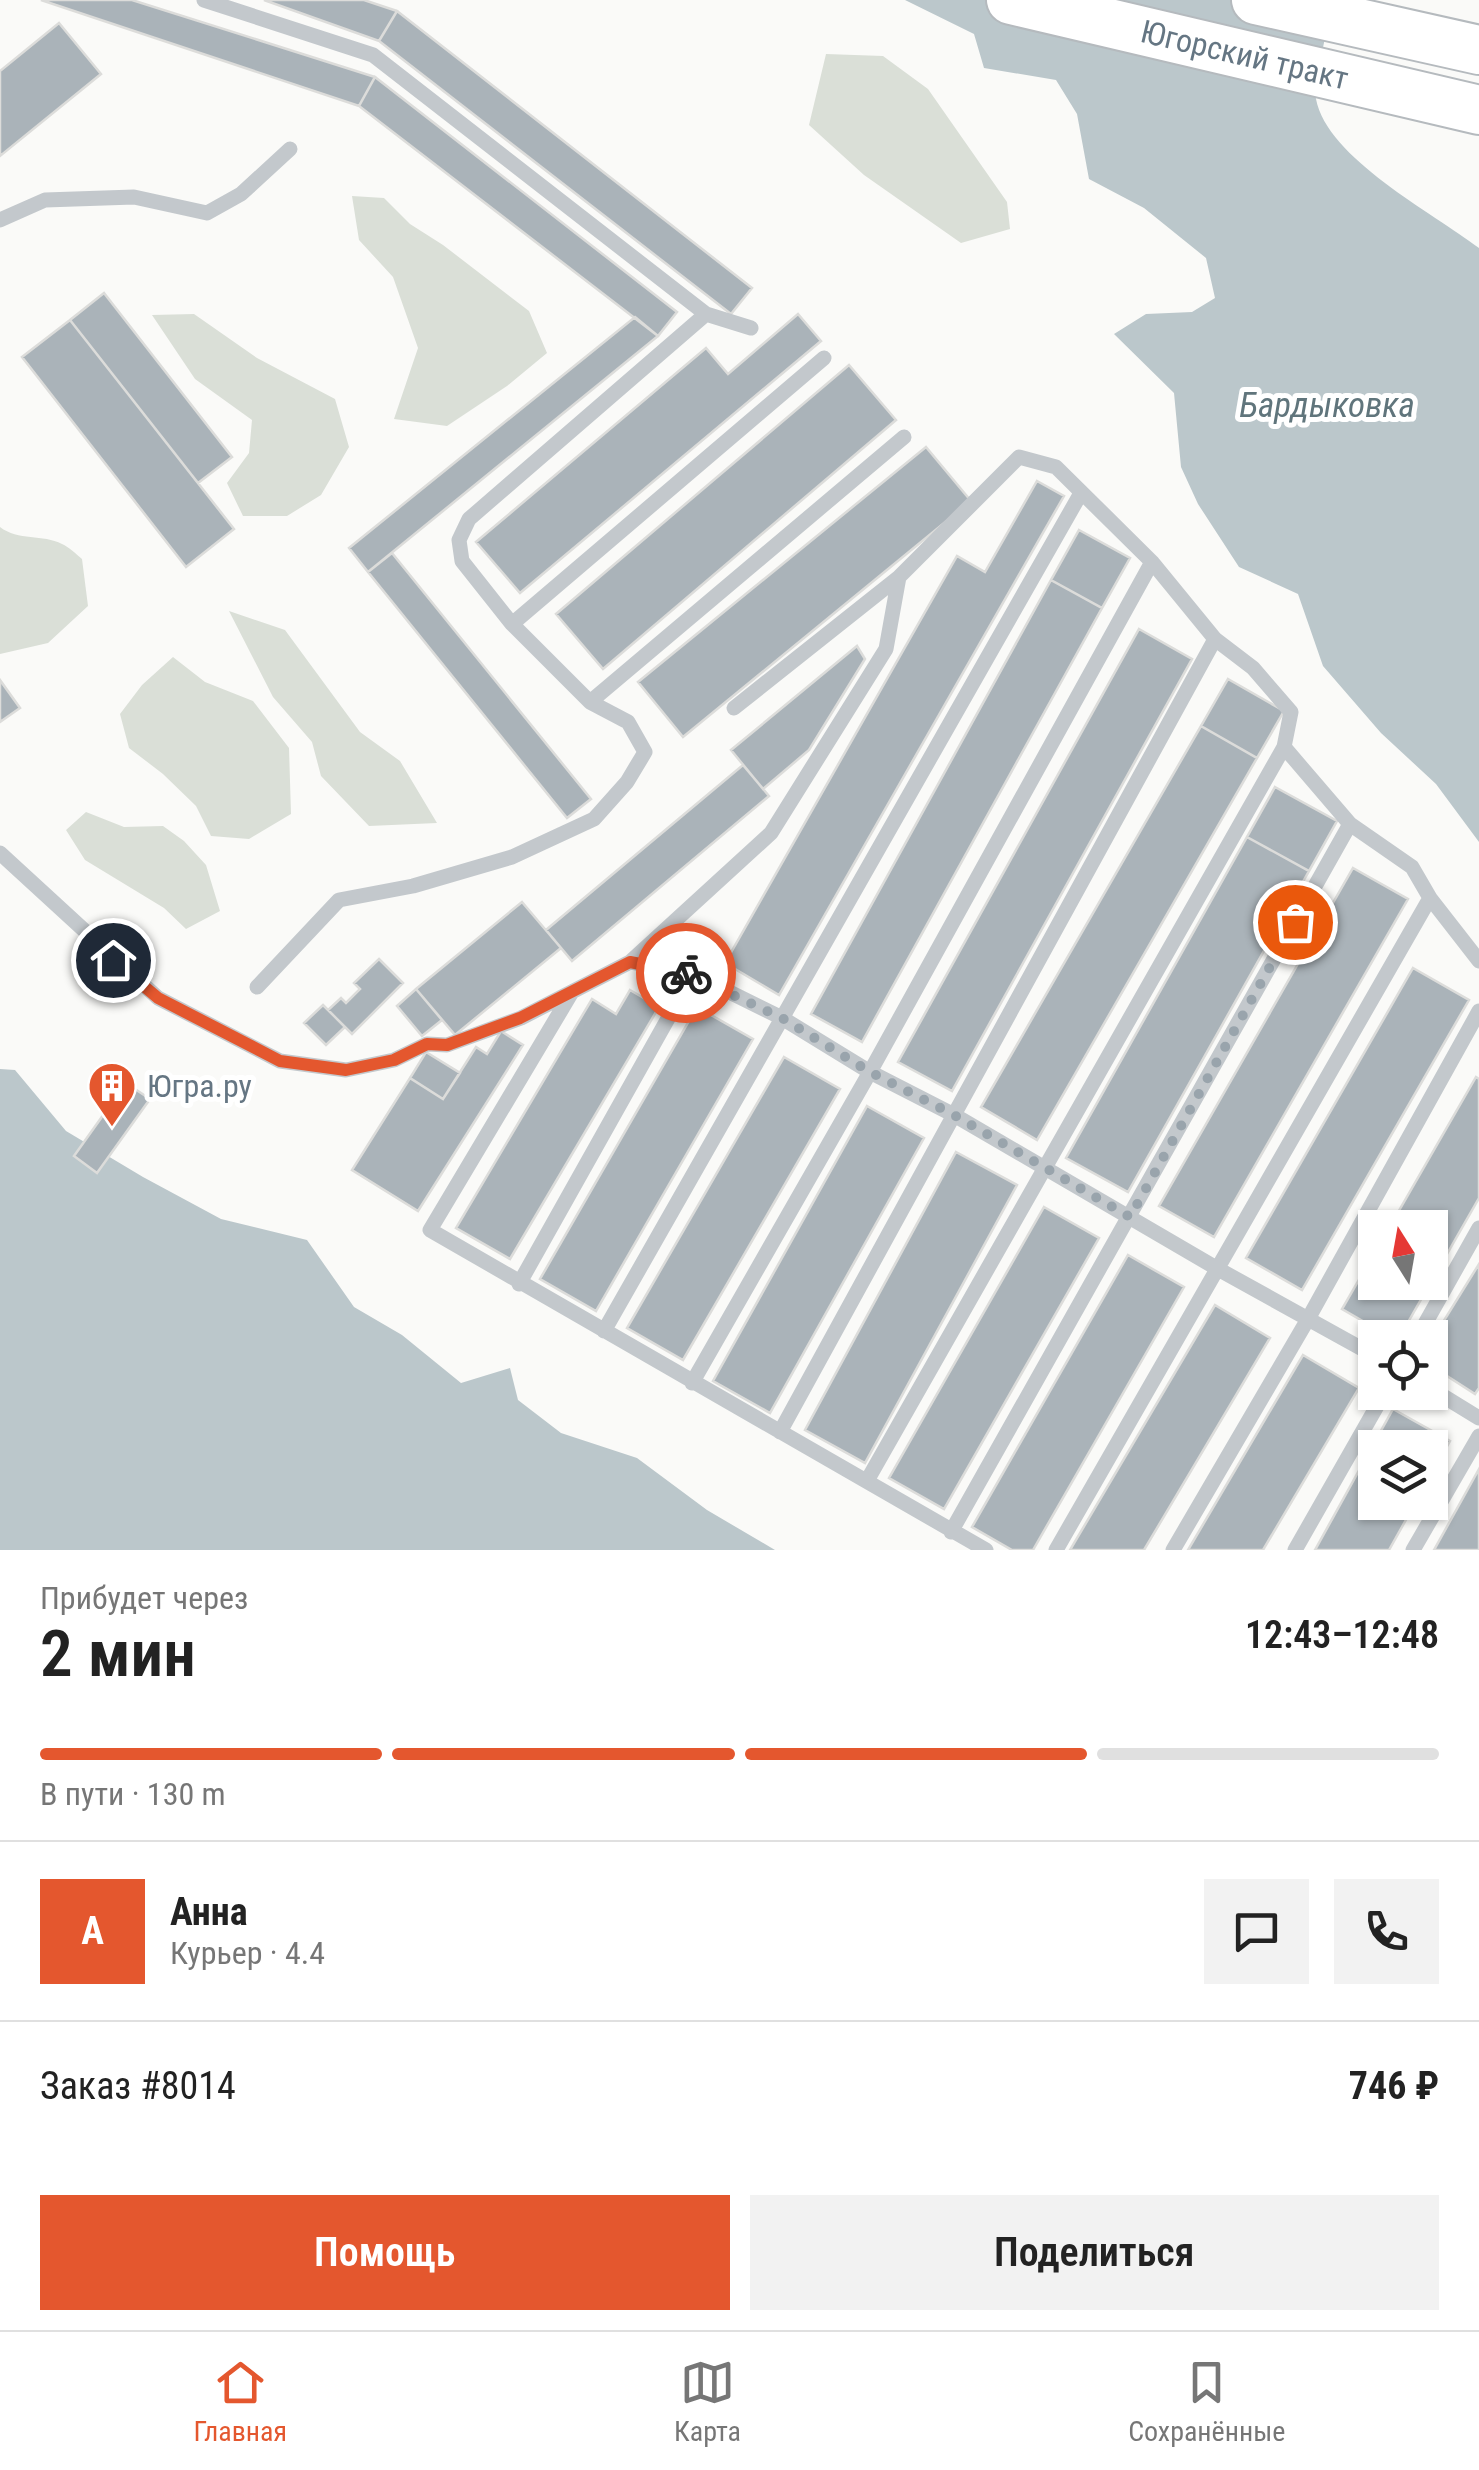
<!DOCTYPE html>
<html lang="ru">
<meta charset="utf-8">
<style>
body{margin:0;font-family:"Roboto Condensed",sans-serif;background:#f2f2f2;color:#222;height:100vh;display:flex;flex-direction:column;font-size:38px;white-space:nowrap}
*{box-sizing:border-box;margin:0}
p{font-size:32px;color:#767676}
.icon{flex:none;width:55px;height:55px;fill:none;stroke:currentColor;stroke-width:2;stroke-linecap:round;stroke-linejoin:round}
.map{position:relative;height:1550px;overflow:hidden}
.details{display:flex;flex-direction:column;background:#fff;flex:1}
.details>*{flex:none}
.needle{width:65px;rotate:349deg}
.buttons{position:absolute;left:1358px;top:1210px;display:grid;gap:20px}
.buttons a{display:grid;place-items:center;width:90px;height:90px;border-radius:0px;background:#fff;box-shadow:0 2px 8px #0004;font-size:50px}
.pin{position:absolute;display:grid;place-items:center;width:85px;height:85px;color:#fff;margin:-42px;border:5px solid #fff;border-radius:50%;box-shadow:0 2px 10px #0007}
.courier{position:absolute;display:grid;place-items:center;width:100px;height:100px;margin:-50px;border:8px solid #e4572e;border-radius:50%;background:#fff;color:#222;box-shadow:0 2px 12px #0007}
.summary em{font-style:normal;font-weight:600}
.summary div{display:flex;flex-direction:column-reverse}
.summary{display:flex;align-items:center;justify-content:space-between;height:170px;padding:0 40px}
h1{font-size:65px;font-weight:600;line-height:75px}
.bar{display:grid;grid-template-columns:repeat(4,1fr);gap:15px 10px;align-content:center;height:120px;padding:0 40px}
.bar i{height:12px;border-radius:8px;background:#e0e0e0}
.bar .on{background:#e4572e}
.bar p{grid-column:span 4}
.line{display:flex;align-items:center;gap:25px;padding:0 40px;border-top:2px solid #e0e0e0}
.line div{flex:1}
.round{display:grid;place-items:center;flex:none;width:105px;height:105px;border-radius:0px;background:#f2f2f2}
.action{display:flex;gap:20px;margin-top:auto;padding:20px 40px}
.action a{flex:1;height:115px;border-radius:0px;background:#e4572e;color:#fff;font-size:40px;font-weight:600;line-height:115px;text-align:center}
.action a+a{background:#f2f2f2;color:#222}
.tab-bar{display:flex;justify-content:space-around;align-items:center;height:140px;border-top:2px solid #e0e0e0;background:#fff;font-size:28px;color:#767676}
.tab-bar a{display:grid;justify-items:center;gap:5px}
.tab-bar .on{color:#e4572e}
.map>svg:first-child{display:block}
.green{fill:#dadfd7}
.water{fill:#bbc7cb}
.building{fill:#aab3b9;stroke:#dcdcda;stroke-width:2.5}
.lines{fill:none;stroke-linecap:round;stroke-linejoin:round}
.primary-casing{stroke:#b5babe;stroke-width:52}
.lane{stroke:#c3c8cc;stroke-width:15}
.primary{stroke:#fff;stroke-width:48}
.done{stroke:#99a4ac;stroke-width:10;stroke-dasharray:0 18}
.route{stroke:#e4572e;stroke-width:12}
.labels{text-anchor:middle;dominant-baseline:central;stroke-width:10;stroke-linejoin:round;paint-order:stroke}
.street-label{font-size:32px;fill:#657683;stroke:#fff}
.poi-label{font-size:32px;fill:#657683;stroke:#fff;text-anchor:start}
.water-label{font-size:35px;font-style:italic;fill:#60757c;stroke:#fff}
</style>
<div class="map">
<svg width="1479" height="1550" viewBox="0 0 1479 1550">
<rect width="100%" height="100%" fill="#fafaf8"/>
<path class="green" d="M826 54 883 56 928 89 1007 202 1010 229 961 243 864 175 809 125Z
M352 196 384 198 410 224 443 245 529 311 547 353 507 386 447 426 394 419 418 348 393 277 359 240Z
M194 314 257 358 335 399 349 447 321 495 287 516H243L227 483 249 453 252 420 195 379 152 315Z
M0 527C18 541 43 534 62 544 69 547 76 554 82 559L88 606 48 643 0 654Z
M229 611 285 630 360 732 400 761 437 823 369 826 321 776 312 742 273 697Z
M173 657 205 682 253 701 289 748 291 814 249 839 211 836 196 806 163 774 129 748 120 714 142 685Z
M86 812 124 827 163 826 184 841 206 865 220 911 186 929 164 908 85 860 66 830Z"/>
<path class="water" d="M905 0H1333C1330 18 1313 86 1316 99 1327 158 1433 213 1479 248V842L1436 784 1381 733 1323 666 1298 594 1239 567 1198 504 1181 467 1174 393 1114 334 1146 314 1192 312 1215 298 1206 258 1144 208 1089 179 1077 114 1056 80 984 68 974 34Z
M0 1069 15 1070 66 1131 143 1177 221 1219 307 1240 354 1307 402 1335 461 1383 510 1368 518 1400 561 1433 637 1458 707 1510 775 1550H0Z"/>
<path class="building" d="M41 0H132L375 77 359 106Z
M264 0H364L397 11 379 41Z
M397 11 752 288 731 314 379 41Z
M59 23 101 74 0 156V71Z
M375 77 677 312 658 336 359 106Z
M104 293 232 457 198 483 70 320Z
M798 314 821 341 520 593 476 542 706 348 728 374Z
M635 317 658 336 368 572 349 548Z
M70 320 234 529 186 567 22 357Z
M849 365 896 420 603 669 556 614Z
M926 447 971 501 683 737 638 682Z
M1037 481 1064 496 779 995 725 963 957 556 985 572Z
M1079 530 1130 558 1102 608 1051 580Z
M392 553 591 799 567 818 368 572Z
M1051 580 1102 608 862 1042 811 1014Z
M1139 629 1192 659 952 1091 898 1062Z
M857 646 865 659 809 750 763 789 731 750Z
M1228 679 1284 711 1257 758 1201 726Z
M0 680 20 708 0 722Z
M1201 726 1257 758 1037 1140 981 1107Z
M743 765 769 796 572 961 546 930Z
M1275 787 1337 821 1309 871 1247 837Z
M1247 837 1309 871 1128 1192 1066 1158Z
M1353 868 1408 899 1214 1237 1159 1206Z
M522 902 561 948 455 1035 416 989Z
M379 959 403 983 352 1034 328 1010 341 998 346 1003 360 989 354 983Z
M1413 968 1469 1000 1302 1290 1246 1258Z
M416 989 442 1020 422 1036 397 1006Z
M630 990 659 1007 510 1259 456 1228 592 999 616 1014Z
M323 1005 345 1027 326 1045 304 1023Z
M697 1007 753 1039 596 1311 540 1279Z
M501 1031 523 1045 418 1211 352 1170 410 1078 443 1099 476 1047 487 1054Z
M426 1052 460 1073 443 1099 410 1078Z
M784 1057 840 1089 683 1360 627 1328Z
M1476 1077 1479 1079V1198L1399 1338H1392L1342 1309 1375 1252V1282H1430V1228H1389Z
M126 1083 150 1099 97 1173 74 1156Z
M867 1106 924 1138 770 1413 713 1381Z
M956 1152 1017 1185 865 1463 805 1430Z
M1044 1207 1099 1238 944 1509 889 1478Z
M1128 1255 1184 1287 1033 1550H1012L972 1527Z
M1479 1264V1388L1475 1394 1430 1365V1343Z
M1215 1305 1270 1338 1144 1550H1070Z
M1303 1355 1359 1388 1263 1550H1188Z
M1393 1409 1450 1441 1430 1477V1448H1375V1502H1416L1389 1550H1315Z
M1479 1469V1550H1434Z"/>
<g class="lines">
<g class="primary-casing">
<g id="primary">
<path id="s1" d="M1011 0 1479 110"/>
<path d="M1256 0 1479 50"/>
</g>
</g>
<path class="lane" d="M204 0 373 55 706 314 751 328
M0 220 45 200 134 197 207 213 241 194 290 149
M512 624 824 358
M590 702 904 437
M734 708 899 577
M1350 824 1412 867 1430 898 1479 961
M0 853 158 998 280 1061 346 1070 394 1060 427 1044 447 1045 521 1018 630 962 693 974 782 1018 870 1072 954 1115 1218 1269 1375 1356
M630 962 771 833 886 649 899 577 1019 457 1056 467 1152 562 1215 639 1253 668 1291 712 1284 747 1350 824 951 1532
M257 987 339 900 413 886 512 857 594 819 627 782 645 752 628 722 590 702 512 624 462 561 459 540 469 519 706 314
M572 992 430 1230 986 1550
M519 1284 693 974
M604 1331 1081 493
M1417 1338 1479 1228
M692 1383 870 1072 1152 562
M1430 1388 1479 1418
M780 1432 1215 639
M868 1479 1284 747
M1056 1550 1430 898
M1173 1550 1308 1319 1479 1011
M1295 1550 1385 1392
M1413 1550 1479 1436"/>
<use href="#primary" class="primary"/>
</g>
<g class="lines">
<path class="done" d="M686 973 782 1018 870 1072 954 1115 1130 1217 1295 922"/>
<path class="route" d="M113 960 158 998 280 1061 346 1070 394 1060 427 1044 447 1045 520 1018 630 962 686 973"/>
</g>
<defs>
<g id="building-pin" transform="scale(2.5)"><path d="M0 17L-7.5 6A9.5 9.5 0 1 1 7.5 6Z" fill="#e4572e" stroke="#fff"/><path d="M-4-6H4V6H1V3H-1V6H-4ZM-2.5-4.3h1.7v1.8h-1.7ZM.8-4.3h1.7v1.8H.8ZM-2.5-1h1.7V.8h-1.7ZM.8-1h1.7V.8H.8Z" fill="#fff"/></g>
</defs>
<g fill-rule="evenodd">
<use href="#building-pin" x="112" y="1086"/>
</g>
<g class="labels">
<g class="street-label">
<text stroke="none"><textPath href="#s1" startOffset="240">Югорский тракт</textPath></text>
</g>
<g class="poi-label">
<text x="147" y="1086">Югра.ру</text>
</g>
<g class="water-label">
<text x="1327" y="405">Бардыковка</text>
</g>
</g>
</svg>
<div class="buttons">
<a><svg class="needle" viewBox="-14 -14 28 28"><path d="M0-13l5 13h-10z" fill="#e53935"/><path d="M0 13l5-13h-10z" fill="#767676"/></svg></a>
<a><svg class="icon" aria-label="locate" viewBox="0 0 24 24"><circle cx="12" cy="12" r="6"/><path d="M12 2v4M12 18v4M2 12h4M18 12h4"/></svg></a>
<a><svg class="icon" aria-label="layers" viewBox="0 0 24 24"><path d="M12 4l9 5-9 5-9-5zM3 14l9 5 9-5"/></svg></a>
</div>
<div class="pin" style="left:1295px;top:922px;background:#ea580c"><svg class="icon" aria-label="bag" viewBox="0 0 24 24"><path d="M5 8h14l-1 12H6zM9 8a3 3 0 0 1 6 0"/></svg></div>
<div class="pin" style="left:113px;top:960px;background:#1f2937"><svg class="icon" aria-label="home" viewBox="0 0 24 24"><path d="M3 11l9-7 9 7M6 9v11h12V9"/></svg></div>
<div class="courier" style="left:686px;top:973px"><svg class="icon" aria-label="bike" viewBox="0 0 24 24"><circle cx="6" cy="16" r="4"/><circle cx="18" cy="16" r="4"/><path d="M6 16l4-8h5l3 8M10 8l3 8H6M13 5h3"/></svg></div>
</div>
<section class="details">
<div class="summary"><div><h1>2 мин</h1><p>Прибудет через</p></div><em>12:43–12:48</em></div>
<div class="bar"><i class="on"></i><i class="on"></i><i class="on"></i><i></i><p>В пути · 130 m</p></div>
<div class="line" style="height:180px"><b class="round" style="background:#e4572e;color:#fff">А</b><div><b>Анна</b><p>Курьер · 4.4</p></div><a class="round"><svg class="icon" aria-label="chat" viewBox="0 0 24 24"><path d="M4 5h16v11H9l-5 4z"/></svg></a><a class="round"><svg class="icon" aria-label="phone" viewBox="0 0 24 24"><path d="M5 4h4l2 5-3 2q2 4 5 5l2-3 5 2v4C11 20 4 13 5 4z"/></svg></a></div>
<div class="line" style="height:130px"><div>Заказ #8014</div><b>746 ₽</b></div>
<div class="action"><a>Помощь</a><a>Поделиться</a></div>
</section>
<nav class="tab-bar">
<a class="on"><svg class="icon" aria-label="home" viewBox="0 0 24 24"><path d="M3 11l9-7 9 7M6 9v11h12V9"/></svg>Главная</a>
<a><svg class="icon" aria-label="map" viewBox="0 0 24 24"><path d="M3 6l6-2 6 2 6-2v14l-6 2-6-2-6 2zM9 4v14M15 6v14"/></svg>Карта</a>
<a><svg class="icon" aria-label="saved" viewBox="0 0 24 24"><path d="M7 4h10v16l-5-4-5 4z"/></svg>Сохранённые</a>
</nav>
